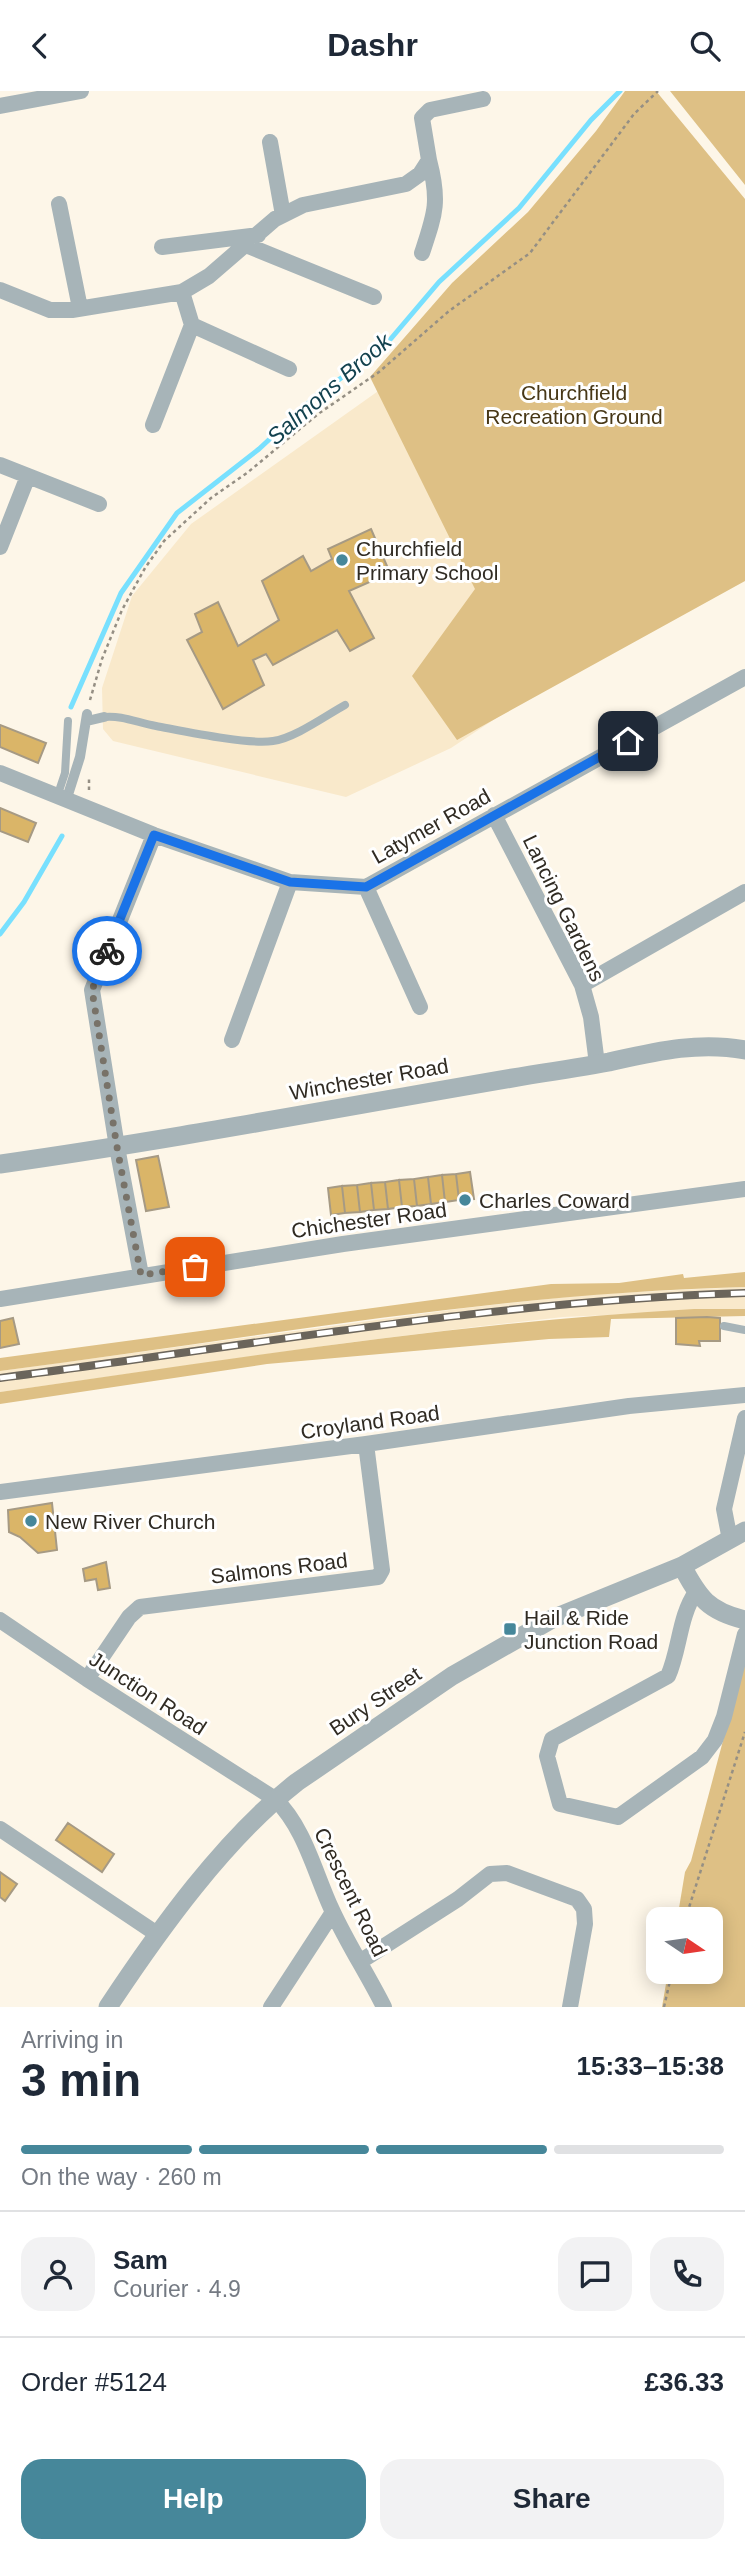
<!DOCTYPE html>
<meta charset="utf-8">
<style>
body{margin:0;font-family:Helvetica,sans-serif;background:#f2f2f3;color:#1f2937;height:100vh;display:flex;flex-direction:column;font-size:26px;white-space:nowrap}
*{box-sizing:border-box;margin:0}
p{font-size:23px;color:#747a83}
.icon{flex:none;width:38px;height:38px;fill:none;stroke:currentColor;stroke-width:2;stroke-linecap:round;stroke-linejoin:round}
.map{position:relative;height:1916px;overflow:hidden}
.side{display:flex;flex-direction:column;background:#fff;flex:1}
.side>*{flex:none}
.needle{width:46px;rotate:103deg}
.controls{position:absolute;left:646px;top:1816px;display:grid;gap:14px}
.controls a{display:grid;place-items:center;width:77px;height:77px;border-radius:14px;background:#fff;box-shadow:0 4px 18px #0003;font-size:35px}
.pin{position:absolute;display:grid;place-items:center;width:60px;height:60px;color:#fff;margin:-30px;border-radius:14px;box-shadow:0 4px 10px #0006}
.courier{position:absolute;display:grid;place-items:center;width:70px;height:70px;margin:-35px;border:5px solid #1a73e8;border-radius:50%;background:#fff;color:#222;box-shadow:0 2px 9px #0007}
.head em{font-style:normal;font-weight:800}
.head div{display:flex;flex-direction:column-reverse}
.head{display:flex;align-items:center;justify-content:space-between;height:119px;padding:0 21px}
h1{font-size:46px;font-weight:800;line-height:52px}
.bar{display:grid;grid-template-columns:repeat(4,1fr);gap:10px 7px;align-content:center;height:84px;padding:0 21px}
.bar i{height:9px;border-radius:5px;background:#e0e1e3}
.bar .current{background:#46879a}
.bar p{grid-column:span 4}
.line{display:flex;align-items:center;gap:18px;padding:0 21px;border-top:2px solid #e0e1e3}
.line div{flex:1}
.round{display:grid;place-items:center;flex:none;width:74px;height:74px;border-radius:21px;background:#f2f2f3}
.primary-button{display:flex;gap:14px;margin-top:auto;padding:14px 21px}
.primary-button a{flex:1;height:80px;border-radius:21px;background:#46879a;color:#fff;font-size:28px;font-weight:800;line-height:80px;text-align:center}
.primary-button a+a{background:#f2f2f3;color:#1f2937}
header{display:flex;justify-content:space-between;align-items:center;height:91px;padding:0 21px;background:#fff;font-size:32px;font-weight:800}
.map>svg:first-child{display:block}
.built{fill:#f9e9cb}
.green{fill:#dec085}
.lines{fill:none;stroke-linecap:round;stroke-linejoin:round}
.stream{stroke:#78e0fe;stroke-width:5}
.building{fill:#dab568;stroke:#a69a84;stroke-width:2}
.path{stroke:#958f84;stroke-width:2.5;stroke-dasharray:3.5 3.5;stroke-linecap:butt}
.service{stroke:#a7b4b8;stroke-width:8}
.pedestrian{stroke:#a7b4b8;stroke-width:10}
.minor{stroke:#a7b4b8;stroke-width:16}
.tertiary{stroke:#a7b4b8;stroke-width:19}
.rail-casing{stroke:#6b655b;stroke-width:8}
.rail{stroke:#fff;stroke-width:5;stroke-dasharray:16;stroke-linecap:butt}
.done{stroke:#787268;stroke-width:7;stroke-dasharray:0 12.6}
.route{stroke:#1a73e8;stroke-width:9}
.poi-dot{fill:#46879a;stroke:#fff;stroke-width:2.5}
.labels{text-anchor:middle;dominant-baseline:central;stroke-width:6;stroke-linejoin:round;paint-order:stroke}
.park-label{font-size:21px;fill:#473716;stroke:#fff}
.poi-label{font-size:21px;fill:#302b23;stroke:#fff;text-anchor:start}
.street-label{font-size:21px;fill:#302b23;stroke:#fff}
.water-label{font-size:23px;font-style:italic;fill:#13424f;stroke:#fff}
</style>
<header><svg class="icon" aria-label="back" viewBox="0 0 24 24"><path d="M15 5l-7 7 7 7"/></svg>Dashr<svg class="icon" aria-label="search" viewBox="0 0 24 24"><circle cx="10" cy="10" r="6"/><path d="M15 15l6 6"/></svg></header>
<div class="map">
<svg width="745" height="1916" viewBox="0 0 745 1916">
<rect width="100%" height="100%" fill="#fdf6e8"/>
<path class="built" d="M405 281 584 569 451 657 346 706 113 650 103 638 102 597 132 505 191 433Z
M745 1196V1218L563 1226 474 1236 346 1252 0 1301V1280L465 1217 594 1203Z"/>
<path class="green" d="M625 0H656L745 108V490L457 649 412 585 475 498 370 286 452 192 528 121 596 40Z
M670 0H745V94Z
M745 1181V1196C495 1202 248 1248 0 1280V1267L551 1193 619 1192 683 1183 684 1187Z
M694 1218H745V1225L611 1228 609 1246 549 1248 267 1273 0 1313V1301C231 1268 461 1231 694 1218Z
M745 1567V1916H662L668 1881H710V1829H677L685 1781 691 1770Z"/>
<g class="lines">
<path class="stream" d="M71 616 121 502 177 422 259 358 316 305 383 257 439 191 519 117 591 29 620 0
M0 843 24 811 62 745"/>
</g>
<path class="building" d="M371 438 390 482 349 500 374 547 350 560 337 539 273 574 266 563 253 569 264 594 223 618 187 549 202 541 195 523 218 511 238 555 279 529 262 490 303 465 311 480 332 468 328 458Z
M0 634 46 652 38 672 0 656Z
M0 717 36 732 28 751 0 740Z
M158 1065 169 1116 146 1120 136 1069Z
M470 1081 474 1108 459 1109 456 1083Z
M456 1083 459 1109 445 1111 442 1084Z
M442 1084 445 1111 431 1113 428 1086Z
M428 1086 431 1113 417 1115 414 1088Z
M414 1088 417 1115 402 1116 399 1089Z
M399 1089 402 1116 388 1118 385 1091Z
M385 1091 388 1118 374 1119 371 1092Z
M371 1092 374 1119 360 1121 357 1094Z
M357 1094 360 1121 345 1122 342 1095Z
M342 1095 345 1122 331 1124 328 1097Z
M707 1226 720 1227V1250H699L700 1255 676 1253V1227Z
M13 1227 19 1253 0 1257V1230Z
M52 1412 57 1459 38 1462 20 1446 9 1441 8 1419Z
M106 1471 110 1497 98 1499 96 1488 85 1490 83 1478Z
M68 1732 114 1763 102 1781 56 1749Z
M0 1781 17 1793 5 1810 0 1806Z"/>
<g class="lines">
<path class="path" d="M90 609 102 568 122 519 145 477 164 450 211 407 247 382 318 323 379 281 449 220 530 162 634 23 658 0
M89 699V685
M685 1829 745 1641
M664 1916 672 1881"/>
<path class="service" d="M104 626C122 624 138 632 156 635 183 640 248 654 273 650 295 647 325 625 345 614
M57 706 65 682 68 630
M724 1235 745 1239"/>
<path class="pedestrian" d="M87 630 104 626
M66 710 80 666 87 623"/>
<path class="minor" d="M0 15 81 0
M270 51 283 124
M59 113 80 217
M246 154 374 206
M162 156 258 144
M422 162C435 123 440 111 429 69
M0 199 50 219H72L182 201 209 185 275 128 303 114 406 93 420 83 429 69 422 27 430 19 483 8
M192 234 289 278
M153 334 192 234 182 201
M0 374 99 413
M0 456 28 385
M0 682 154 744 290 791 366 796 745 586
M494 724 582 894 591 926 597 973
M366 796 420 916
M582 894 745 801
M232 949 290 791
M141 1184 117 1056 92 899 154 744
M0 1208 343 1153 745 1098
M0 1401 366 1353 629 1315 745 1304
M730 1449 724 1418 745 1327
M696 1501C679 1525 680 1558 668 1585L552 1648 547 1665 560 1713 618 1726 702 1666 715 1649 724 1626 745 1543
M0 1529 87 1588 275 1708C305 1737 315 1783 332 1819 347 1852 368 1884 384 1916
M87 1588 129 1526 140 1516 378 1486 382 1479 366 1353
M0 1738 157 1843
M361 1870 458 1808 490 1783 507 1782 577 1808 584 1818 585 1833 570 1916
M271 1916 333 1821"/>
<path class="tertiary" d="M0 1073C177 1048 353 1014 530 984 556 980 582 976 609 971 654 961 698 950 745 959
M682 1475C699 1507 708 1520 745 1529
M108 1916C159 1839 224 1748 297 1691L452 1585 552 1528 682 1475 745 1440"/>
<g class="rail-casing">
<path id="rail" d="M0 1287C249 1255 493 1210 745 1202"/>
</g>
<use href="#rail" class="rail"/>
</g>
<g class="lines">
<path class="done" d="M107 860 92 899 117 1056 141 1184 195 1176"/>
<path class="route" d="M107 860 154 744 290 791 366 796 628 650"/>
</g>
<g class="poi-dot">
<circle cx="342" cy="469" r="7"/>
<circle cx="465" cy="1109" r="7"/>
<circle cx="31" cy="1430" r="7"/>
<rect x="503" y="1531" width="14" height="14" rx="3.5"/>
</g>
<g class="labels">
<g class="park-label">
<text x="574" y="301">Churchfield<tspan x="574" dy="24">Recreation Ground</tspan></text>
</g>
<g class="poi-label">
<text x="356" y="457">Churchfield<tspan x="356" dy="24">Primary School</tspan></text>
<text x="479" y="1109">Charles Coward</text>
<text x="45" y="1430">New River Church</text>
<text x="524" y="1526">Hail &amp; Ride<tspan x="524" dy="24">Junction Road</tspan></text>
</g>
<g class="street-label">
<text transform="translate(431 735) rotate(-29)">Latymer Road</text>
<text transform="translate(564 817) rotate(64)">Lancing Gardens</text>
<text transform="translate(369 988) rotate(-10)">Winchester Road</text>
<text transform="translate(369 1129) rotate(-8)">Chichester Road</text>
<text transform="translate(370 1331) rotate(-8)">Croyland Road</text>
<text transform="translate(279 1477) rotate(-7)">Salmons Road</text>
<text transform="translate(148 1602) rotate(33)">Junction Road</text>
<text transform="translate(375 1610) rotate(-34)">Bury Street</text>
<text transform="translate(351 1801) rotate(64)">Crescent Road</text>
</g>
<g class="water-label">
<text transform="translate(329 298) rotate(-41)">Salmons Brook</text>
</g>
</g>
</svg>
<div class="controls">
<a><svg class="needle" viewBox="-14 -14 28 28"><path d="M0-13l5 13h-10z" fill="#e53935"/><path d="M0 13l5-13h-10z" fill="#747a83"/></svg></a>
</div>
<div class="pin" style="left:195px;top:1176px;background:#ea580c"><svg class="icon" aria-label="bag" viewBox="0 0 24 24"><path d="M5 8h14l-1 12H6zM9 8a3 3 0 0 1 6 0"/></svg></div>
<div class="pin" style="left:628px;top:650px;background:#1f2937"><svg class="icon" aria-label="home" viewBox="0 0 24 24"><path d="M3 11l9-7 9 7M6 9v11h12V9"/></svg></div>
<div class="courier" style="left:107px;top:860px"><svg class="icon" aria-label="bike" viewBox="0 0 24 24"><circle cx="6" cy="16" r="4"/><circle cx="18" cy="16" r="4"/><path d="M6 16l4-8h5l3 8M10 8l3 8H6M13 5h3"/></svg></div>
</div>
<section class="side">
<div class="head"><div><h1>3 min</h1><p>Arriving in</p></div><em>15:33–15:38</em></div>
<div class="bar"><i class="current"></i><i class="current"></i><i class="current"></i><i></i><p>On the way · 260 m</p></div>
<div class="line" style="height:126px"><a class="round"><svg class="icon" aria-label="person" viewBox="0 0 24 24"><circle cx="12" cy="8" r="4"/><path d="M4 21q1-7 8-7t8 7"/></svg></a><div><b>Sam</b><p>Courier · 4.9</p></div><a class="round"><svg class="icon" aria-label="chat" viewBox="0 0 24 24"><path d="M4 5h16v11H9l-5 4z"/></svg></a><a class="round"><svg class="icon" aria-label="phone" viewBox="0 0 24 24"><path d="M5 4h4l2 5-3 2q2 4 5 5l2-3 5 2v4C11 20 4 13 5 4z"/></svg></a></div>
<div class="line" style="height:91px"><div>Order #5124</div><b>£36.33</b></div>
<div class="primary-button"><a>Help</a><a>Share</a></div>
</section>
